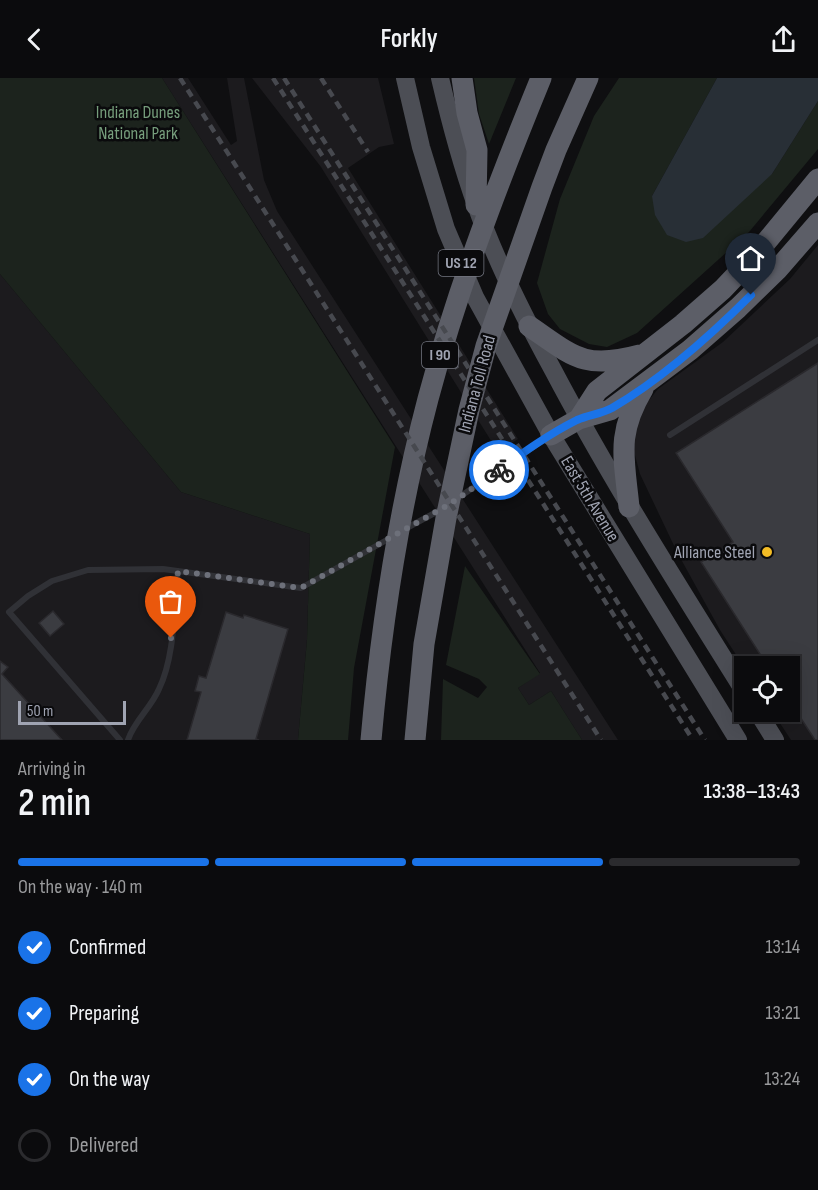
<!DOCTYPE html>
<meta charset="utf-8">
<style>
body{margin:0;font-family:"Sofia Sans Condensed",sans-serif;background:#141416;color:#f1f3f6;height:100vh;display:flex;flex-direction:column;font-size:22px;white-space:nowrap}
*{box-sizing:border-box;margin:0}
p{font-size:20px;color:#9a9b9d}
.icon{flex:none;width:33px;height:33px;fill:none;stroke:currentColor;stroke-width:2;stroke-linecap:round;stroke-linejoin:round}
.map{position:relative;height:662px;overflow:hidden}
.sheet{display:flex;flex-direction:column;background:#0b0b0d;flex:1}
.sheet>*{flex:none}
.fabs{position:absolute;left:734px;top:578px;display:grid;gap:12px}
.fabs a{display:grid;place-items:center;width:66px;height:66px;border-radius:0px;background:#0b0b0d;box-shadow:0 6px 24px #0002,0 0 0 2px #2b2b2e;font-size:30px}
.scale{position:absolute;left:18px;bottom:15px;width:108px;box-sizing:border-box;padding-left:6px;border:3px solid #a0a4b2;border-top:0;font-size:16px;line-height:21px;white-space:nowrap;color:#a0a4b2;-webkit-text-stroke:4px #0a0a0c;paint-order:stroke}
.pin{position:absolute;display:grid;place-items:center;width:51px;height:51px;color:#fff;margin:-62px -26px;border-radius:50% 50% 50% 0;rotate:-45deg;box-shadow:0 0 6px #0007}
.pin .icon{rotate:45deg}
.courier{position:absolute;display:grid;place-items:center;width:60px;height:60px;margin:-30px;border:4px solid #1a73e8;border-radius:50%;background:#fff;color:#222;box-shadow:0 2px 8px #0007}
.overview em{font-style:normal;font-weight:600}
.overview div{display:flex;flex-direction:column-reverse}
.overview{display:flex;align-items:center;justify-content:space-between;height:102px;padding:0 18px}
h1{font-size:39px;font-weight:600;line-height:45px}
.bar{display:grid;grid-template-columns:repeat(4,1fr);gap:9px 6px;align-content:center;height:72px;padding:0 18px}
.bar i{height:8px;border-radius:4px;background:#2b2b2e}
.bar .selected{background:#1a73e8}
.bar p{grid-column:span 4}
ol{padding:0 18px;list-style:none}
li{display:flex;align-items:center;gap:18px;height:66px}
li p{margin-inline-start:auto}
li .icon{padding:6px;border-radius:50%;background:#1a73e8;color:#fff;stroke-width:4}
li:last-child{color:#9a9b9d}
li i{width:33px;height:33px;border:3px solid #2b2b2e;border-radius:50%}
header{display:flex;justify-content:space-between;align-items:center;height:78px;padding:0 18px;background:#0b0b0d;font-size:27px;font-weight:600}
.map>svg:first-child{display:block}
.built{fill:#1c1b1e}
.green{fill:#1c231d}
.water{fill:#282f36}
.building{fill:#3b3c41;stroke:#2a292d;stroke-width:1.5}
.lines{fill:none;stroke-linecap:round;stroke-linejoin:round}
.lane{stroke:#303136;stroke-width:6}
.primary{stroke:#4c4e55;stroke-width:18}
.highway{stroke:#5c5e67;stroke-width:21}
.rail{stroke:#47494f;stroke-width:4.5;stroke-dasharray:8 6;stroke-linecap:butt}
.done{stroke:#6d707a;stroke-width:6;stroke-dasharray:0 10.8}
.route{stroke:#1a73e8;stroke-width:8}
.poi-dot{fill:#f3bc25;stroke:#0a0a0c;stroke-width:2}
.labels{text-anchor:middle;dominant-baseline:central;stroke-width:5;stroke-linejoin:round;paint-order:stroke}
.shield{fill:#0a0a0c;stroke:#737680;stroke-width:1.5}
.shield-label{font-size:16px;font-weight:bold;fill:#a0a4b2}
.park-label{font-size:18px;fill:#769e7c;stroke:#0a0a0c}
.street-label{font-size:18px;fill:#a0a4b2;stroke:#0a0a0c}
.poi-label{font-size:18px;fill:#a0a4b2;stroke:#0a0a0c;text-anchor:end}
</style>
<header><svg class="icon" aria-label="back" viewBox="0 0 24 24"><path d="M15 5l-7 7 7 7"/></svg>Forkly<svg class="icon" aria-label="share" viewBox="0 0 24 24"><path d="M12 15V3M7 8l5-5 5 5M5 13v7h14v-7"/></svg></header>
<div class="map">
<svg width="818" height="662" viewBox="0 0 818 662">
<rect width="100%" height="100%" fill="#0f0f11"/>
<path class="built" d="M162 0H188L231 67 237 63 227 0H244L264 102 277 133 618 662H582L551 613 529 627 518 610 540 595Z
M252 0H378L394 66 379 69 348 90 518 361 498 374 321 89Z
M818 167V662H791L772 633H789V588L744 589 720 552 677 474 640 396 632 366 636 338 658 311 723 264 790 201Z
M0 196 181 414 310 456 307 562 298 662H0Z"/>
<path class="green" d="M0 0H162L395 369 354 590 348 662H298L307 562 310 456 181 414 0 196Z
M474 0H516L489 66 479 36Z
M619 0H717L652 118 772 96 818 23V71L749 154 637 255 607 269 589 266 560 251 548 236 537 205 560 121 594 38Z
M465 488 540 596 518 610 529 627 551 613 582 662H441L443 601 478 620 487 609 479 601 446 587Z"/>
<path class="water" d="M717 0H818V23L772 96 703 160 686 164 667 157 655 137 652 118Z"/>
<path class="building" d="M818 285V662H815L789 622V588H754L751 582 760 576 701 484 733 464 676 375Z
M53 533 64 546 50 558 39 545Z
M226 534 243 540 244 537 288 551 256 661 259 662H187L201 614 195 613 199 598 206 600Z
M0 583 8 589 2 596 62 662H0Z"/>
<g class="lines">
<path class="lane" d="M670 357 818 262
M455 422 548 359
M403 452 442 431
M120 662 9 534 28 518 52 503 88 492 163 491 301 510 392 459
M128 662C134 643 151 630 159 611 175 578 174 530 178 493"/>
<path class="primary" d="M405 0 421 69 446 151 475 219 551 357 738 662
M440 0C450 43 461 85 476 127 496 184 524 239 553 292 611 402 678 507 744 613
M757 633 775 662"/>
<path class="highway" d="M462 0 467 35 477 72 476 127
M529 248C574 279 584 292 640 277
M579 341 597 313 683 246 723 211 757 175 818 101
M551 357 579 341 610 332 690 272 738 230 777 192 818 145
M629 429C624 379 616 356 643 311
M371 662C381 549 399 431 428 321 457 212 498 105 541 0
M415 662 424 566 446 440 469 332 486 268 542 109 556 72 588 0"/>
<path class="rail" d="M180 0 601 662
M273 0 693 662
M284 0 705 662
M321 0 368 74"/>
</g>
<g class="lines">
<path class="done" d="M171 560 178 493 301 510 450 426 499 392"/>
<path class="route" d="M499 392C524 374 549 356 577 342 588 337 601 336 612 330 660 302 711 257 751 217"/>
</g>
<circle class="poi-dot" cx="767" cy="474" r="6"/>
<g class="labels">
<g class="shield">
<rect x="438.5" y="172" width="45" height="26" rx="4.5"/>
<rect x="422" y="264" width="36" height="26" rx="4.5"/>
</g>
<g class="shield-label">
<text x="461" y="185">US 12</text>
<text x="440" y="277">I 90</text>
</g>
<g class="park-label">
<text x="138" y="34">Indiana Dunes<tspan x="138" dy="21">National Park</tspan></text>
</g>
<g class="street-label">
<text transform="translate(477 306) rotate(-75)">Indiana Toll Road</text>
<text transform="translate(590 421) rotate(59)">East 5th Avenue</text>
</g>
<g class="poi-label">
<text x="755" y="474">Alliance Steel</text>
</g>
</g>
</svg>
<div class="fabs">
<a><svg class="icon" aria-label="locate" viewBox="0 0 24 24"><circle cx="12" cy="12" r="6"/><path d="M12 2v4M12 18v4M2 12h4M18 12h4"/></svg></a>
</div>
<div class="scale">50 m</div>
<div class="pin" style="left:171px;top:560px;background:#ea580c"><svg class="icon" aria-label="bag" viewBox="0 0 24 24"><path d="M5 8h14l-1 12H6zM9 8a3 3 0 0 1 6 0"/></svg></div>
<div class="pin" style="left:751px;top:217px;background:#1f2937"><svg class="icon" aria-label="home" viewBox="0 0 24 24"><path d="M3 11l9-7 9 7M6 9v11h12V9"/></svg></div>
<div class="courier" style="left:499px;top:392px"><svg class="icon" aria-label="bike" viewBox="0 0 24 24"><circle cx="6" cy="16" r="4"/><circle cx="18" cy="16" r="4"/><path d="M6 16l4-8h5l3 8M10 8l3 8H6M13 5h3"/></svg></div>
</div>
<section class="sheet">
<div class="overview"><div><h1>2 min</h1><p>Arriving in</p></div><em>13:38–13:43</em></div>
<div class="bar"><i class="selected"></i><i class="selected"></i><i class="selected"></i><i></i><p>On the way · 140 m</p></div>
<ol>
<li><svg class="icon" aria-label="check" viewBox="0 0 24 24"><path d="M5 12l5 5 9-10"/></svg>Confirmed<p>13:14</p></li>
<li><svg class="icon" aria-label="check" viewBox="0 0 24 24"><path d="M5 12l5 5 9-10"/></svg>Preparing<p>13:21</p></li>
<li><svg class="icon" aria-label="check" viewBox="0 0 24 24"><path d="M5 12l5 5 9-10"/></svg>On the way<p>13:24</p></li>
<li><i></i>Delivered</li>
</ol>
</section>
